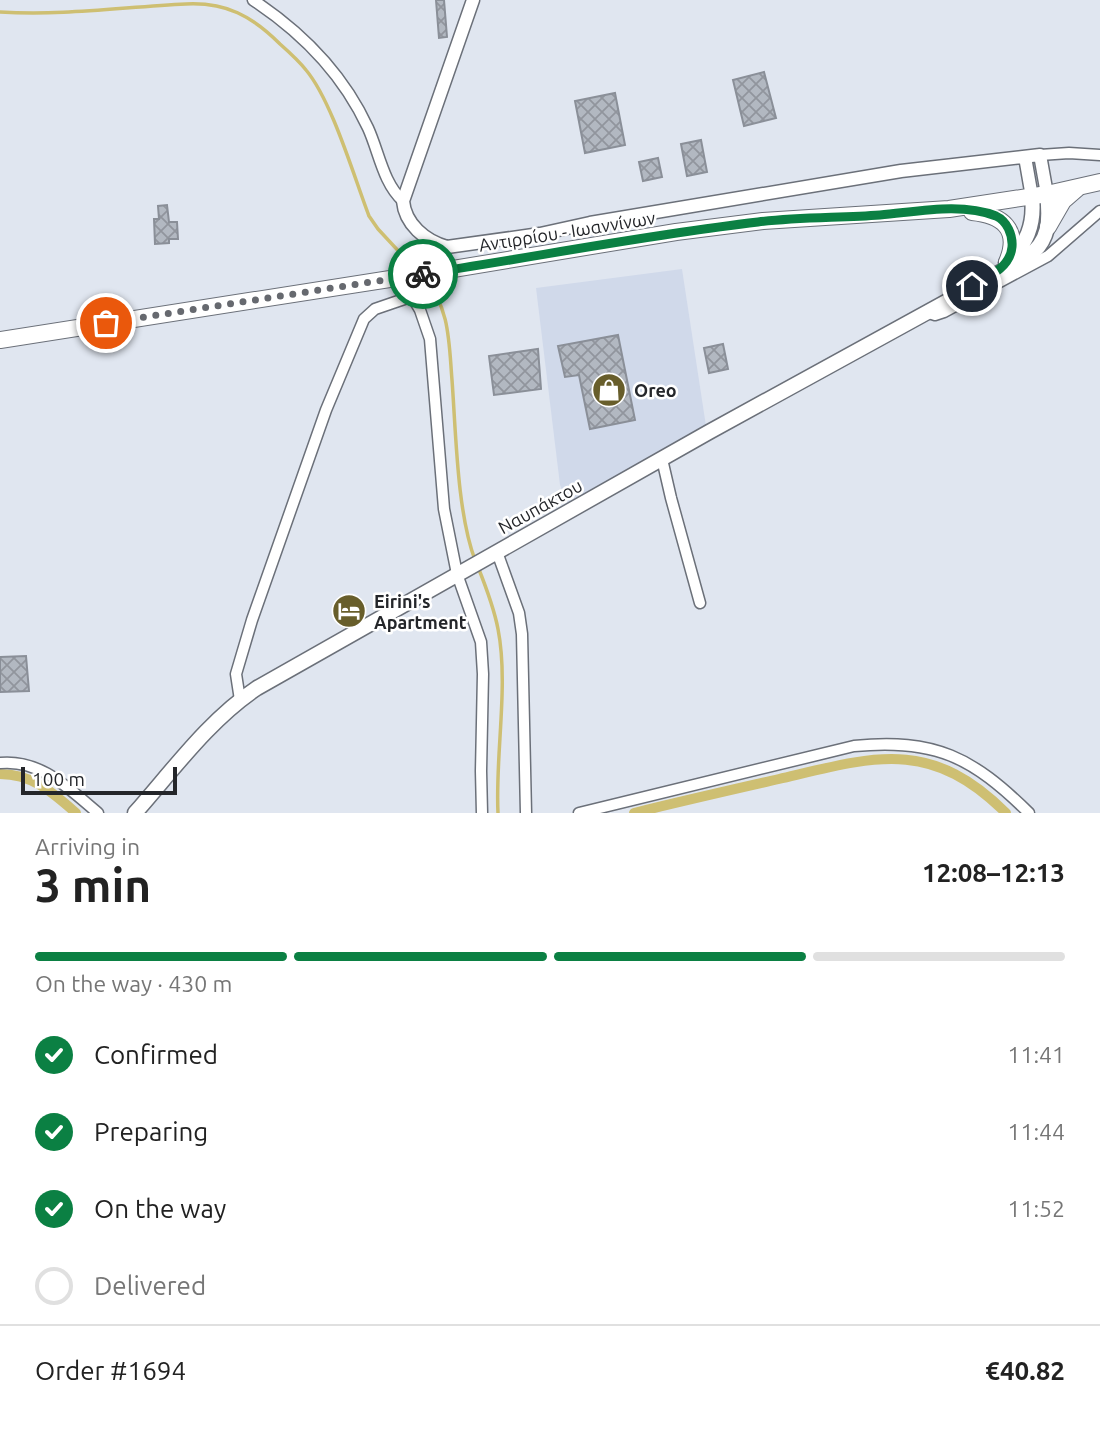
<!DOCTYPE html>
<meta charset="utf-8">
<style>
body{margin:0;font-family:Ubuntu,sans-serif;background:#f2f2f2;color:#222;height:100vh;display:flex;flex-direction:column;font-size:26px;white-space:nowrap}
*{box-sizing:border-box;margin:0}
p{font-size:23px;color:#767676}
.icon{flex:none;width:38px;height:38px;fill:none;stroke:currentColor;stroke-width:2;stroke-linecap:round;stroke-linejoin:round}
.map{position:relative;height:813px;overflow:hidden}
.panel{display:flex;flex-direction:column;background:#fff;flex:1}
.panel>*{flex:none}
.scale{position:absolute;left:21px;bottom:18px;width:156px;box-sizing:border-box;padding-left:7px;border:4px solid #24262a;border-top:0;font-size:19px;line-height:24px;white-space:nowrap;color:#24262a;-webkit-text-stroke:5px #fff;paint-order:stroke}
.pin{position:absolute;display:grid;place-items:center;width:60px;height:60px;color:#fff;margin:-30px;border:4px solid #fff;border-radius:50%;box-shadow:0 2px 7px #0007}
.courier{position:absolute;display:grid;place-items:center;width:70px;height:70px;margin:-35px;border:5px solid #0b8043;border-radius:50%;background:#fff;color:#222;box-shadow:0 2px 9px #0007}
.head em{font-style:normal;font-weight:700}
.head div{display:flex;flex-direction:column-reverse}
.head{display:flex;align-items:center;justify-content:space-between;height:119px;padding:0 35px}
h1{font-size:46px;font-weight:700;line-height:52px}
.bar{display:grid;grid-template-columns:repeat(4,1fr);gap:10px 7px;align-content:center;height:84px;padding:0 35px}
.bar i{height:9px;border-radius:5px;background:#e0e0e0}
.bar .current{background:#0b8043}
.bar p{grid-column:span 4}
.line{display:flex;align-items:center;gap:18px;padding:0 35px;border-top:2px solid #e0e0e0}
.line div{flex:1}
ol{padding:0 35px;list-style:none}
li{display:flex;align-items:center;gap:21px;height:77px}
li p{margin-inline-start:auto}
li .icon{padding:7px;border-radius:50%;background:#0b8043;color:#fff;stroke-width:4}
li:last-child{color:#767676}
li i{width:38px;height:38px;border:4px solid #e0e0e0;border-radius:50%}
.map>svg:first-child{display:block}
.built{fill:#d0d9ea}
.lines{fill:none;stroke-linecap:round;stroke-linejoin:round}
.stream{stroke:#cebf72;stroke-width:3.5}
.canal{stroke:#cebf72;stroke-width:10}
.building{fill:url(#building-cross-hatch);stroke:#8a8f98;stroke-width:2}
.minor-casing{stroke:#6b7079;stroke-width:13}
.tertiary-casing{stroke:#6b7079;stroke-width:15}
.secondary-casing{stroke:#6b7079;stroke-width:17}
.primary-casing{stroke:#6b7079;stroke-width:18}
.minor{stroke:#fff;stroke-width:10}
.tertiary{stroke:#fff;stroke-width:12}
.secondary{stroke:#fff;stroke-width:14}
.primary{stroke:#fff;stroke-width:16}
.done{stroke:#66696f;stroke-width:7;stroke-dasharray:0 12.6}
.route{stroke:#0b8043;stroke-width:9}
.labels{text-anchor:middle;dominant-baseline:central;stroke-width:5;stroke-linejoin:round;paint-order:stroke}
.street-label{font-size:18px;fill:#24262a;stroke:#fff}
.poi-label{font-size:18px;font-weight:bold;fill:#24262a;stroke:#fff;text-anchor:start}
</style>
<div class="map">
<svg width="1100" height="813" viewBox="0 0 1100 813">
<defs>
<pattern id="building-cross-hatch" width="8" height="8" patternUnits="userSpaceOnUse" patternTransform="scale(1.75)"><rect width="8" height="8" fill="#b2b8c1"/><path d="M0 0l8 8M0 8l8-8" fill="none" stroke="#91959d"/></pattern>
</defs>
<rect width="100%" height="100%" fill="#e0e6f0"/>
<path class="built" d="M682 269 706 426 568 503 560 485 536 288Z"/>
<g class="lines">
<path class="stream" d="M0 12C63 16 123 7 186 4 226 2 252 16 280 44 289 52 299 61 306 70 332 101 354 177 369 216L378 229 416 270
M424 279C450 306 449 344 452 380 456 433 457 512 475 560
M478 567C486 587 494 608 498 629 509 685 495 755 498 813"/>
<path class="canal" d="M0 774C33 774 53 793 76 813
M634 813C682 801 731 790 779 779 873 757 930 737 1006 813"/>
</g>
<path class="building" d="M436 0H444L447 37 439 38Z
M764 72 776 118 744 126 733 80Z
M615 93 625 145 585 153 575 101Z
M701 140 707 172 687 176 681 144Z
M658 158 662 177 643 181 639 162Z
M167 205 169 222H177L178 239H169V243L155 244 154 219H159L158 206Z
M618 335 635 420 590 429 579 375 565 377 558 346Z
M723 344 728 369 709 373 704 348Z
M538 349 541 389 494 395 489 356Z
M26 656 29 691 0 692V657Z"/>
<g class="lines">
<g class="minor-casing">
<path id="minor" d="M253 0C303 33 343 74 368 128 379 152 383 183 403 201
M1040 155 1069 153 1100 155
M401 278 420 310 430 339 444 509 457 574 481 642 483 674 481 771 482 813
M926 312 935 315 944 312 1048 256 1100 211
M662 459 671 498 700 603
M497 552 519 613 522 634 526 813
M240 700 236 674 252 620 326 410 364 319 375 309 413 296
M0 763C41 759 69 789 98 813
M579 813 854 746C935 738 972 757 1029 813"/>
</g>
<g class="tertiary-casing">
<path id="tertiary" d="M473 0 403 201C405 224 425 241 447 247L540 234 590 223 901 171 1040 155 1047 194
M1025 157 1032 197"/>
</g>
<g class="secondary-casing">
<path id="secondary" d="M1006 263C1027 244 1035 225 1032 197
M135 813C173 770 209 720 257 688L709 432 1026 258C1050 242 1050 220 1047 194"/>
</g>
<g class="primary-casing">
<path id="primary" d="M972 212C1002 215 1021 229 1007 262
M1048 227 1063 201 1078 188
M0 340 441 271 676 232 763 221 949 209 1047 194 1100 182"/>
</g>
<use href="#minor" class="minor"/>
<use href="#tertiary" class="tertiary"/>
<use href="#secondary" class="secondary"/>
<use href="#primary" class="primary"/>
</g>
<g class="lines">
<path class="done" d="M106 323 423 274"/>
<path class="route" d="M423 274C535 257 646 235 758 222 798 217 840 218 880 215 916 212 961 202 996 216 1007 221 1013 235 1012 247 1010 268 988 277 972 286"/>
</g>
<defs>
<g id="shop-disc" transform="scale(1.75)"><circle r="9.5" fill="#685e2b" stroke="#fff"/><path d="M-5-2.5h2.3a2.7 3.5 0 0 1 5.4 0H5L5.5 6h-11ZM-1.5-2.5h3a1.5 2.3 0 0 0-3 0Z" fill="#fff"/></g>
<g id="hotel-disc" transform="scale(1.75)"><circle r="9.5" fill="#685e2b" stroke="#fff"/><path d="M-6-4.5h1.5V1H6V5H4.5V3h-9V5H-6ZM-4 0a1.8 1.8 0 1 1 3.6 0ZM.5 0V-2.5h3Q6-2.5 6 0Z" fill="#fff"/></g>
</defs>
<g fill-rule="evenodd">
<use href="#shop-disc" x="609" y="390"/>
<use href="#hotel-disc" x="349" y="611"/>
</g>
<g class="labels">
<g class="street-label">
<text transform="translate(567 231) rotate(-9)">Αντιρρίου - Ιωαννίνων</text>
<text transform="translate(540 506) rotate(-29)">Ναυπάκτου</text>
</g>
<g class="poi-label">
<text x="634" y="390">Oreo</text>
<text x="374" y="601">Eirini's<tspan x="374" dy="21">Apartment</tspan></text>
</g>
</g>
</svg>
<div class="scale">100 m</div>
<div class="pin" style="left:106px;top:323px;background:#ea580c"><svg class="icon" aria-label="bag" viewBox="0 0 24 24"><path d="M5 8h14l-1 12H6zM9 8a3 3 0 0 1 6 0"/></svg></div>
<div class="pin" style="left:972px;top:286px;background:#1f2937"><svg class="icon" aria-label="home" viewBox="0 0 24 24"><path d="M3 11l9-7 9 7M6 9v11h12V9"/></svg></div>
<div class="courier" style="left:423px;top:274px"><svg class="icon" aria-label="bike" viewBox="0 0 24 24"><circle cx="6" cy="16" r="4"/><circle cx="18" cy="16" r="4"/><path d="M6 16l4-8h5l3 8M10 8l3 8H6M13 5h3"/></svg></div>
</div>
<section class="panel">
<div class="head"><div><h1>3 min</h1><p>Arriving in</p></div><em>12:08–12:13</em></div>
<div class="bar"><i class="current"></i><i class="current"></i><i class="current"></i><i></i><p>On the way · 430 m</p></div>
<ol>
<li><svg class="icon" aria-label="check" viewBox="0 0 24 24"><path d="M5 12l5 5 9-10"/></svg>Confirmed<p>11:41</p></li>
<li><svg class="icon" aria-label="check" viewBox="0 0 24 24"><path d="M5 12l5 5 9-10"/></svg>Preparing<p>11:44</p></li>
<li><svg class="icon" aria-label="check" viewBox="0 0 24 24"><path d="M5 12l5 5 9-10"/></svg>On the way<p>11:52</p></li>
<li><i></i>Delivered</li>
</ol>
<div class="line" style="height:91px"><div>Order #1694</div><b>€40.82</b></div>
</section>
